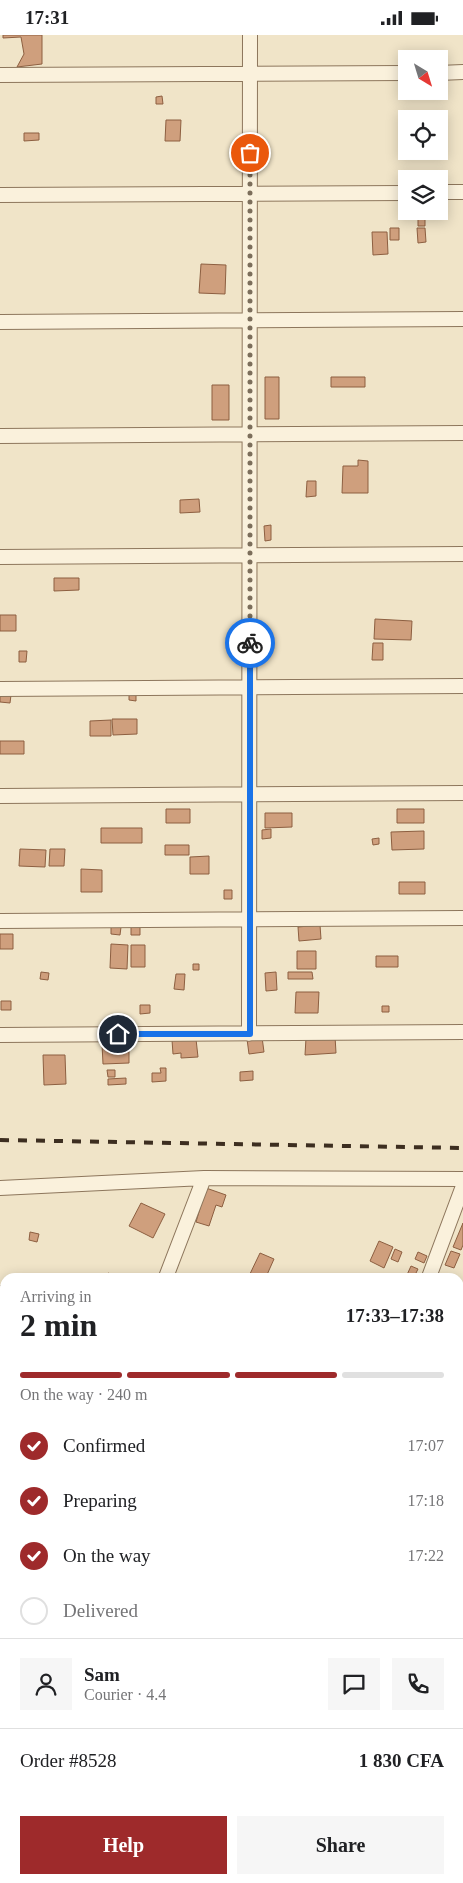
<!DOCTYPE html>
<meta charset="utf-8">
<style>
body{margin:0;font-family:Georgia,serif;background:#f6f6f6;color:#202124;height:100vh;display:flex;flex-direction:column;font-size:19px;white-space:nowrap}
*{box-sizing:border-box;margin:0}
p{font-size:16px;color:#757577}
.icon{flex:none;width:28px;height:28px;fill:none;stroke:currentColor;stroke-width:2;stroke-linecap:round;stroke-linejoin:round}
.map{position:relative;flex:1;overflow:hidden}
.side{position:absolute;left:0px;top:1238px;width:464px;height:611px;display:flex;flex-direction:column;background:#fff;border-radius:15px 15px 0 0;box-shadow:0 2px 12px #0003}
.side>*{flex:none}
.needle{width:32px;rotate:142deg}
.controls{position:absolute;left:398px;top:15px;display:grid;gap:10px}
.controls a{display:grid;place-items:center;width:50px;height:50px;border-radius:0px;background:#fff;box-shadow:0 2px 12px #0003;font-size:25px}
.pin{position:absolute;display:grid;place-items:center;width:42px;height:42px;color:#fff;margin:-21px;border:2px solid #fff;border-radius:50%;box-shadow:0 1px 5px #0007}
.courier{position:absolute;display:grid;place-items:center;width:50px;height:50px;margin:-25px;border:4px solid #1a73e8;border-radius:50%;background:#fff;color:#222;box-shadow:0 1px 6px #0007}
.head em{font-style:normal;font-weight:600}
.head div{display:flex;flex-direction:column-reverse}
.head{display:flex;align-items:center;justify-content:space-between;height:85px;padding:0 20px}
h1{font-size:32px;font-weight:600;line-height:38px}
.bar{display:grid;grid-template-columns:repeat(4,1fr);gap:8px 5px;align-content:center;height:60px;padding:0 20px}
.bar i{height:6px;border-radius:4px;background:#e0e0e0}
.bar .current{background:#9e2a2b}
.bar p{grid-column:span 4}
.line{display:flex;align-items:center;gap:12px;padding:0 20px;border-top:1px solid #e0e0e0}
.line div{flex:1}
.round{display:grid;place-items:center;flex:none;width:52px;height:52px;border-radius:0px;background:#f6f6f6}
ol{padding:0 20px;list-style:none}
li{display:flex;align-items:center;gap:15px;height:55px}
li p{margin-inline-start:auto}
li .icon{padding:5px;border-radius:50%;background:#9e2a2b;color:#fff;stroke-width:4}
li:last-child{color:#757577}
li i{width:28px;height:28px;border:2px solid #e0e0e0;border-radius:50%}
.cta{display:flex;gap:10px;margin-top:auto;padding:10px 20px}
.cta a{flex:1;height:58px;border-radius:0px;background:#9e2a2b;color:#fff;font-size:20px;font-weight:600;line-height:58px;text-align:center}
.cta a+a{background:#f6f6f6;color:#202124}
.status{display:flex;justify-content:space-between;align-items:center;height:35px;padding:0 25px;background:#fff;direction:ltr}
.status svg{height:14px;fill:currentColor}
.map>svg:first-child{display:block}
.building{fill:#cf9f7d;stroke:#8d5f41}
.lines{fill:none;stroke-linecap:round;stroke-linejoin:round}
.minor-casing{stroke:#8d765c;stroke-width:16}
.minor{stroke:#faf1dc;stroke-width:14}
.rail{stroke:#3d2e20;stroke-width:4;stroke-dasharray:9 9;stroke-linecap:butt}
.done{stroke:#7c6e5b;stroke-width:5;stroke-dasharray:0 9}
.route{stroke:#1a73e8;stroke-width:6}
</style>
<div class="status"><b>17:31</b><svg viewBox="0 0 49 12"><path d="M0 12V9h3v3zM5 12V6h3v6zM10 12V3h3v9zM15 12V0h3v12zM26 1h20v11H26zM47 4h2v5h-2z"/></svg></div>
<div class="map">
<svg width="463" height="1848" viewBox="0 0 463 1848">
<rect width="100%" height="100%" fill="#f0e4c8"/>
<path class="building" d="M3 0H42V29L17 32 24 19 21 2 3 3Z
M162 61 163 69H156V62Z
M166 85H181L180 106H165Z
M24 98H39V105L24 106Z
M418 177H425V191H418Z
M390 193H399V205H390Z
M417 193H425L426 207 418 208Z
M372 197H387L388 219 373 220Z
M201 229 226 230 225 259 199 258Z
M265 342H279V384H265Z
M331 342H365V352H331Z
M212 350H229V385H212Z
M358 425 368 426V458H342L343 431H358Z
M307 446H316V461L306 462Z
M199 464 200 477 180 478V465Z
M271 490V505L265 506 264 491Z
M54 543H79V555L54 556Z
M0 580H16V596H0Z
M375 584 412 586 411 605 374 604Z
M373 608H383V625H372Z
M19 616H27L26 627H19Z
M129 657H136V666L129 665Z
M0 659 11 660 10 668 0 667Z
M112 684H137V699L113 700Z
M111 685V701H90V686Z
M0 706H24V719H0Z
M166 774H190V788H166Z
M397 774H424V788H397Z
M265 778H292V792L265 793Z
M101 793H142V808H101Z
M271 794V803L262 804V795Z
M424 796V814L392 815 391 797Z
M379 803V809L373 810 372 804Z
M165 810H189V820H165Z
M20 814 46 815 45 832 19 831Z
M50 814H65L64 831H49Z
M209 821V839H190V822Z
M81 834 102 835V857H81Z
M399 847H425V859H399Z
M224 855H232V864H224Z
M320 890 321 904 299 906 298 892Z
M111 891 121 892 120 900 111 899Z
M131 891H140V900H131Z
M0 899H13V914H0Z
M111 909 128 910 127 934 110 933Z
M131 910H145V932H131Z
M297 916H316V934H297Z
M376 921H398V932H376Z
M193 929H199V935H193Z
M41 937 49 938 48 945 40 944Z
M276 937 277 955 266 956 265 938Z
M288 937H312L313 944H288Z
M176 939H185L184 955 174 954Z
M296 957H319L318 978H295Z
M1 966H11V975H1Z
M140 970H150V978L140 979Z
M382 971H389V977H382Z
M335 1001 336 1018 305 1020 306 1003Z
M262 1002 264 1017 249 1019 247 1004Z
M196 1004 198 1022 181 1023V1018L173 1019 172 1005Z
M102 1009H129V1028L103 1029Z
M43 1020H65L66 1049 44 1050Z
M160 1033H166V1046L152 1047V1038H161Z
M107 1035H115V1042H108Z
M253 1036V1045L240 1046V1037Z
M126 1043V1049L108 1050V1044Z
M206 1153 226 1160 222 1172 216 1170 209 1191 196 1187Z
M141 1168 165 1179 153 1203 129 1191Z
M463 1188V1210L461 1215 453 1212Z
M30 1197 39 1199 37 1207 29 1205Z
M379 1206 393 1212 384 1233 370 1226Z
M395 1214 402 1217 398 1227 391 1224Z
M451 1216 460 1219 454 1233 445 1230Z
M418 1217 427 1221 424 1228 415 1224Z
M260 1218 274 1224 266 1242H253L249 1241Z
M411 1231 418 1234 414 1242H406Z
M108 1238 118 1242H106Z
M0 1287V1290L5 1292 4 1316 0 1314Z
M459 1300 463 1301 461 1315 459 1314Z
M0 1318 5 1320 2 1328 0 1326Z
M0 1328 5 1330V1344L0 1357Z
M462 1493H463V1508L459 1506V1499Z
M459 1517 463 1519V1543L461 1547 459 1546Z
M459 1603 463 1605V1614L459 1612Z
M459 1615 463 1617V1626L459 1624Z
M5 1762V1775L1 1773Z
M460 1764 463 1765V1784L459 1783Z
M5 1781V1801L0 1799V1793Z
M0 1806 5 1808V1844H12L11 1848H3L4 1846 0 1845Z"/>
<g class="lines">
<g class="minor-casing">
<path id="minor" d="M439 38 463 37
M0 40 406 38
M439 157H463
M0 160 406 158
M0 287 463 284
M0 401 463 398
M0 522 463 519
M0 654 463 651
M0 761 463 758
M0 886 463 883
M249 999 250 0
M0 1000 463 997
M0 1153 204 1143 463 1144
M166 1242 204 1143
M429 1242 463 1151
M0 1258 5 1259
M0 1380 5 1382
M459 1434 463 1436
M0 1505 5 1507
M459 1554 463 1556
M0 1625 5 1626
M0 1675 5 1662
M459 1680 463 1681
M0 1742 5 1744
M459 1799 463 1801"/>
</g>
<use href="#minor" class="minor"/>
<path class="rail" d="M0 1105 463 1113"/>
</g>
<g class="lines">
<path class="done" d="M250 608V118"/>
<path class="route" d="M118 999H250V608"/>
</g>
</svg>
<div class="controls">
<a><svg class="needle" viewBox="-14 -14 28 28"><path d="M0-13l5 13h-10z" fill="#e53935"/><path d="M0 13l5-13h-10z" fill="#757577"/></svg></a>
<a><svg class="icon" aria-label="locate" viewBox="0 0 24 24"><circle cx="12" cy="12" r="6"/><path d="M12 2v4M12 18v4M2 12h4M18 12h4"/></svg></a>
<a><svg class="icon" aria-label="layers" viewBox="0 0 24 24"><path d="M12 4l9 5-9 5-9-5zM3 14l9 5 9-5"/></svg></a>
</div>
<div class="pin" style="left:250px;top:118px;background:#ea580c"><svg class="icon" aria-label="bag" viewBox="0 0 24 24"><path d="M5 8h14l-1 12H6zM9 8a3 3 0 0 1 6 0"/></svg></div>
<div class="pin" style="left:118px;top:999px;background:#1f2937"><svg class="icon" aria-label="home" viewBox="0 0 24 24"><path d="M3 11l9-7 9 7M6 9v11h12V9"/></svg></div>
<div class="courier" style="left:250px;top:608px"><svg class="icon" aria-label="bike" viewBox="0 0 24 24"><circle cx="6" cy="16" r="4"/><circle cx="18" cy="16" r="4"/><path d="M6 16l4-8h5l3 8M10 8l3 8H6M13 5h3"/></svg></div>
<section class="side">
<div class="head"><div><h1>2 min</h1><p>Arriving in</p></div><em>17:33–17:38</em></div>
<div class="bar"><i class="current"></i><i class="current"></i><i class="current"></i><i></i><p>On the way · 240 m</p></div>
<ol>
<li><svg class="icon" aria-label="check" viewBox="0 0 24 24"><path d="M5 12l5 5 9-10"/></svg>Confirmed<p>17:07</p></li>
<li><svg class="icon" aria-label="check" viewBox="0 0 24 24"><path d="M5 12l5 5 9-10"/></svg>Preparing<p>17:18</p></li>
<li><svg class="icon" aria-label="check" viewBox="0 0 24 24"><path d="M5 12l5 5 9-10"/></svg>On the way<p>17:22</p></li>
<li><i></i>Delivered</li>
</ol>
<div class="line" style="height:90px"><a class="round"><svg class="icon" aria-label="person" viewBox="0 0 24 24"><circle cx="12" cy="8" r="4"/><path d="M4 21q1-7 8-7t8 7"/></svg></a><div><b>Sam</b><p>Courier · 4.4</p></div><a class="round"><svg class="icon" aria-label="chat" viewBox="0 0 24 24"><path d="M4 5h16v11H9l-5 4z"/></svg></a><a class="round"><svg class="icon" aria-label="phone" viewBox="0 0 24 24"><path d="M5 4h4l2 5-3 2q2 4 5 5l2-3 5 2v4C11 20 4 13 5 4z"/></svg></a></div>
<div class="line" style="height:65px"><div>Order #8528</div><b>1 830 CFA</b></div>
<div class="cta"><a>Help</a><a>Share</a></div>
</section>
</div>
